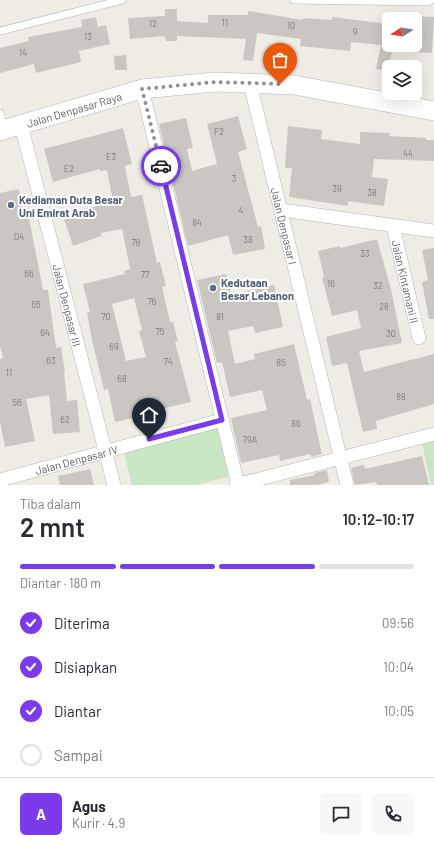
<!DOCTYPE html>
<html lang="id">
<meta charset="utf-8">
<style>
body{margin:0;font-family:Barlow,sans-serif;background:#f7f7f7;color:#2b2b33;height:100vh;display:flex;flex-direction:column;font-size:15px;white-space:nowrap}
*{box-sizing:border-box;margin:0}
p{font-size:13px;color:#7c7c81}
.icon{flex:none;width:22px;height:22px;fill:none;stroke:currentColor;stroke-width:2;stroke-linecap:round;stroke-linejoin:round}
.map{position:relative;height:485px;overflow:hidden}
.panel{display:flex;flex-direction:column;background:#fff;flex:1}
.panel>*{flex:none}
.needle{width:26px;rotate:258deg}
.controls{position:absolute;left:382px;top:12px;display:grid;gap:8px}
.controls a{display:grid;place-items:center;width:40px;height:40px;border-radius:6px;background:#fff;box-shadow:0 4px 16px #0002;font-size:20px}
.pin{position:absolute;display:grid;place-items:center;width:34px;height:34px;color:#fff;margin:-41px -17px;border-radius:50% 50% 50% 0;rotate:-45deg;box-shadow:0 0 4px #0007}
.pin .icon{rotate:45deg}
.courier{position:absolute;display:grid;place-items:center;width:40px;height:40px;margin:-20px;border:3px solid #7c3aed;border-radius:50%;background:#fff;color:#222;box-shadow:0 1px 5px #0007}
.overview em{font-style:normal;font-weight:600}
.overview div{display:flex;flex-direction:column-reverse}
.overview{display:flex;align-items:center;justify-content:space-between;height:68px;padding:0 20px}
h1{font-size:26px;font-weight:600;line-height:30px}
.bar{display:grid;grid-template-columns:repeat(4,1fr);gap:6px 4px;align-content:center;height:48px;padding:0 20px}
.bar i{height:5px;border-radius:3px;background:#e1e1e2}
.bar .selected{background:#7c3aed}
.bar p{grid-column:span 4}
.line{display:flex;align-items:center;gap:10px;padding:0 20px;border-top:1px solid #e1e1e2}
.line div{flex:1}
.round{display:grid;place-items:center;flex:none;width:42px;height:42px;border-radius:6px;background:#f7f7f7}
ol{padding:0 20px;list-style:none}
li{display:flex;align-items:center;gap:12px;height:44px}
li p{margin-inline-start:auto}
li .icon{padding:4px;border-radius:50%;background:#7c3aed;color:#fff;stroke-width:4}
li:last-child{color:#7c7c81}
li i{width:22px;height:22px;border:2px solid #e1e1e2;border-radius:50%}
.map>svg:first-child{display:block}
.green{fill:#c9e7c3}
.building{fill:#cac7c3;fill-rule:evenodd}
.lines{fill:none;stroke-linecap:round;stroke-linejoin:round}
.lane-casing{stroke:#b1b5b8;stroke-width:8}
.street-casing{stroke:#b1b5b8;stroke-width:14}
.secondary-casing{stroke:#b2b7ba;stroke-width:20}
.lane{stroke:#fff;stroke-width:7}
.street{stroke:#fff;stroke-width:13}
.secondary{stroke:#fff;stroke-width:19}
.done{stroke:#909393;stroke-width:4;stroke-dasharray:0 7.2}
.route{stroke:#7c3aed;stroke-width:5}
.service-dot{fill:#5c6f8a;stroke:#fff;stroke-width:1.5}
.labels{text-anchor:middle;dominant-baseline:central;stroke-width:4;stroke-linejoin:round;paint-order:stroke}
.number-label{font-size:9px;fill:#787c7d}
.street-label{font-size:11px;fill:#5d6366;stroke:#fff}
.service-label{font-size:11px;font-weight:bold;fill:#4e5e75;stroke:#fff;text-anchor:start}
</style>
<div class="map">
<svg width="434" height="485" viewBox="0 0 434 485">
<rect width="100%" height="100%" fill="#efece6"/>
<path class="green" d="M217 424 230 476 197 485H132L123 449Z
M434 439V485H431L422 442Z"/>
<path class="building" d="M165 9H177V21L208 23V15H248V11L303 20V18L332 20V17L388 24 386 45H393L388 71 376 69 381 45 351 42 350 51 300 46 301 39 257 33 253 61 243 60 246 39 177 36V41H166L165 36 130 39 128 18 165 16Z
M415 16 434 17 432 53 415 52Z
M96 17 98 27 106 25 110 44 79 51 81 62 36 73 34 64 0 73V48L29 41 28 37 82 27 81 20Z
M126 55 127 70H115L114 56Z
M238 116 247 149 238 152 258 227 261 226 265 249 233 255 228 235 188 246 159 124 186 118 193 148 187 149 192 171 217 164 207 124Z
M288 126 322 130 321 139 360 144V132L390 133 389 136 426 138V140H434V161L374 159 372 177 388 179 384 206 348 201V206L289 197 292 168H285Z
M123 128 132 164 125 166 131 197 142 195 157 263 160 262 166 286 162 287 170 322H173L178 341 175 342 191 402 152 411 153 414 115 422 108 389 104 390 92 340 87 313 90 312 83 284 125 274 124 271 130 269 122 229 101 233V236L73 246 63 216 113 201 107 170 100 171V169L53 182 44 149ZM134 298 142 330 139 331 146 357 126 361 112 304Z
M19 189 25 219 29 218 43 290H48L56 348 61 347 65 372 64 373 67 401 77 400 80 432 53 434 49 395 26 399 35 441 5 447 0 421V359L3 358 0 346V193Z
M377 239 391 289 402 343 359 351 364 372 434 354V404L376 421 377 429 363 432 347 363 332 366 326 337 361 328 357 310 332 316 322 278 324 277 318 251 340 246 341 248Z
M434 248V319H429L422 282 428 280 422 250Z
M226 274 231 295 274 285 283 327 255 333 253 326 228 331 235 364 255 359 254 354 294 344 307 400 310 399 322 454 311 457 310 454 280 461 279 455 241 463 231 418 267 410 262 390 230 397 222 362 217 363 197 280Z
M422 456 429 485H377L376 482 355 485 351 468 364 465 365 469Z
M90 469 94 485H60L58 476Z
M327 470 329 482 317 485H290V480L315 475 314 473Z"/>
<g class="lines">
<g class="lane-casing">
<path id="lane" d="M294 0 427 2 432 0
M0 31 122 0
M0 113 4 128"/>
</g>
<g class="street-casing">
<g id="street">
<path id="s1" d="M250 83 347 485"/>
<path d="M142 89 238 485"/>
<path id="s2" d="M21 125 114 485"/>
<path d="M281 210 434 231"/>
<path id="s3" d="M393 226 419 338"/>
<path id="s4" d="M0 480 222 420"/>
<path d="M236 485 434 434"/>
</g>
</g>
<g class="secondary-casing">
<g id="secondary">
<path id="s5" d="M0 131 142 89 215 82 294 85 434 111"/>
</g>
</g>
<use href="#lane" class="lane"/>
<use href="#street" class="street"/>
<use href="#secondary" class="secondary"/>
</g>
<g class="lines">
<path class="done" d="M161 166 142 89 215 82 280 84"/>
<path class="route" d="M149 439 222 420 161 166"/>
</g>
<g class="service-dot">
<circle cx="11" cy="205" r="4"/>
<circle cx="213" cy="288" r="4"/>
</g>
<g class="labels">
<g class="number-label">
<text x="225" y="22">11</text>
<text x="153" y="23">12</text>
<text x="291" y="25">10</text>
<text x="355" y="31">9</text>
<text x="88" y="36">13</text>
<text x="23" y="52">14</text>
<text x="219" y="131">F2</text>
<text x="408" y="153">44</text>
<text x="111" y="156">E3</text>
<text x="69" y="168">E2</text>
<text x="234" y="178">3</text>
<text x="337" y="188">39</text>
<text x="372" y="192">38</text>
<text x="241" y="210">4</text>
<text x="197" y="222">84</text>
<text x="19" y="236">D4</text>
<text x="248" y="239">38</text>
<text x="136" y="242">78</text>
<text x="365" y="253">33</text>
<text x="29" y="273">66</text>
<text x="145" y="274">77</text>
<text x="331" y="283">16</text>
<text x="378" y="285">32</text>
<text x="152" y="301">76</text>
<text x="36" y="304">65</text>
<text x="384" y="306">28</text>
<text x="106" y="316">70</text>
<text x="220" y="316">81</text>
<text x="160" y="331">75</text>
<text x="45" y="332">64</text>
<text x="391" y="333">30</text>
<text x="114" y="346">69</text>
<text x="51" y="360">63</text>
<text x="168" y="361">74</text>
<text x="281" y="362">85</text>
<text x="9" y="372">11</text>
<text x="122" y="378">68</text>
<text x="401" y="396">88</text>
<text x="17" y="402">56</text>
<text x="65" y="419">62</text>
<text x="296" y="423">86</text>
<text x="250" y="439">79A</text>
</g>
<g class="street-label">
<text stroke="none"><textPath href="#s5" startOffset="77">Jalan Denpasar Raya</textPath></text>
<text stroke="none"><textPath href="#s1" startOffset="147">Jalan Denpasar I</textPath></text>
<text stroke="none"><textPath href="#s3" startOffset="57">Jalan Kintamani II</textPath></text>
<text stroke="none"><textPath href="#s2" startOffset="186">Jalan Denpasar III</textPath></text>
<text stroke="none"><textPath href="#s4" startOffset="79">Jalan Denpasar IV</textPath></text>
</g>
<g class="service-label">
<text x="19" y="199">Kediaman Duta Besar<tspan x="19" dy="13">Uni Emirat Arab</tspan></text>
<text x="221" y="282">Kedutaan<tspan x="221" dy="13">Besar Lebanon</tspan></text>
</g>
</g>
</svg>
<div class="controls">
<a><svg class="needle" viewBox="-14 -14 28 28"><path d="M0-13l5 13h-10z" fill="#e53935"/><path d="M0 13l5-13h-10z" fill="#7c7c81"/></svg></a>
<a><svg class="icon" aria-label="layers" viewBox="0 0 24 24"><path d="M12 4l9 5-9 5-9-5zM3 14l9 5 9-5"/></svg></a>
</div>
<div class="pin" style="left:280px;top:84px;background:#ea580c"><svg class="icon" aria-label="bag" viewBox="0 0 24 24"><path d="M5 8h14l-1 12H6zM9 8a3 3 0 0 1 6 0"/></svg></div>
<div class="pin" style="left:149px;top:439px;background:#1f2937"><svg class="icon" aria-label="home" viewBox="0 0 24 24"><path d="M3 11l9-7 9 7M6 9v11h12V9"/></svg></div>
<div class="courier" style="left:161px;top:166px"><svg class="icon" aria-label="car" viewBox="0 0 24 24"><path d="M5 17H2v-5l4-1 3-4h7l3 4 3 1v5h-3M9 17h6M6 11h13"/><circle cx="7" cy="17" r="2"/><circle cx="17" cy="17" r="2"/></svg></div>
</div>
<section class="panel">
<div class="overview"><div><h1>2 mnt</h1><p>Tiba dalam</p></div><em>10:12–10:17</em></div>
<div class="bar"><i class="selected"></i><i class="selected"></i><i class="selected"></i><i></i><p>Diantar · 180 m</p></div>
<ol>
<li><svg class="icon" aria-label="check" viewBox="0 0 24 24"><path d="M5 12l5 5 9-10"/></svg>Diterima<p>09:56</p></li>
<li><svg class="icon" aria-label="check" viewBox="0 0 24 24"><path d="M5 12l5 5 9-10"/></svg>Disiapkan<p>10:04</p></li>
<li><svg class="icon" aria-label="check" viewBox="0 0 24 24"><path d="M5 12l5 5 9-10"/></svg>Diantar<p>10:05</p></li>
<li><i></i>Sampai</li>
</ol>
<div class="line" style="height:72px"><b class="round" style="background:#7c3aed;color:#fff">A</b><div><b>Agus</b><p>Kurir · 4.9</p></div><a class="round"><svg class="icon" aria-label="chat" viewBox="0 0 24 24"><path d="M4 5h16v11H9l-5 4z"/></svg></a><a class="round"><svg class="icon" aria-label="phone" viewBox="0 0 24 24"><path d="M5 4h4l2 5-3 2q2 4 5 5l2-3 5 2v4C11 20 4 13 5 4z"/></svg></a></div>
</section>
